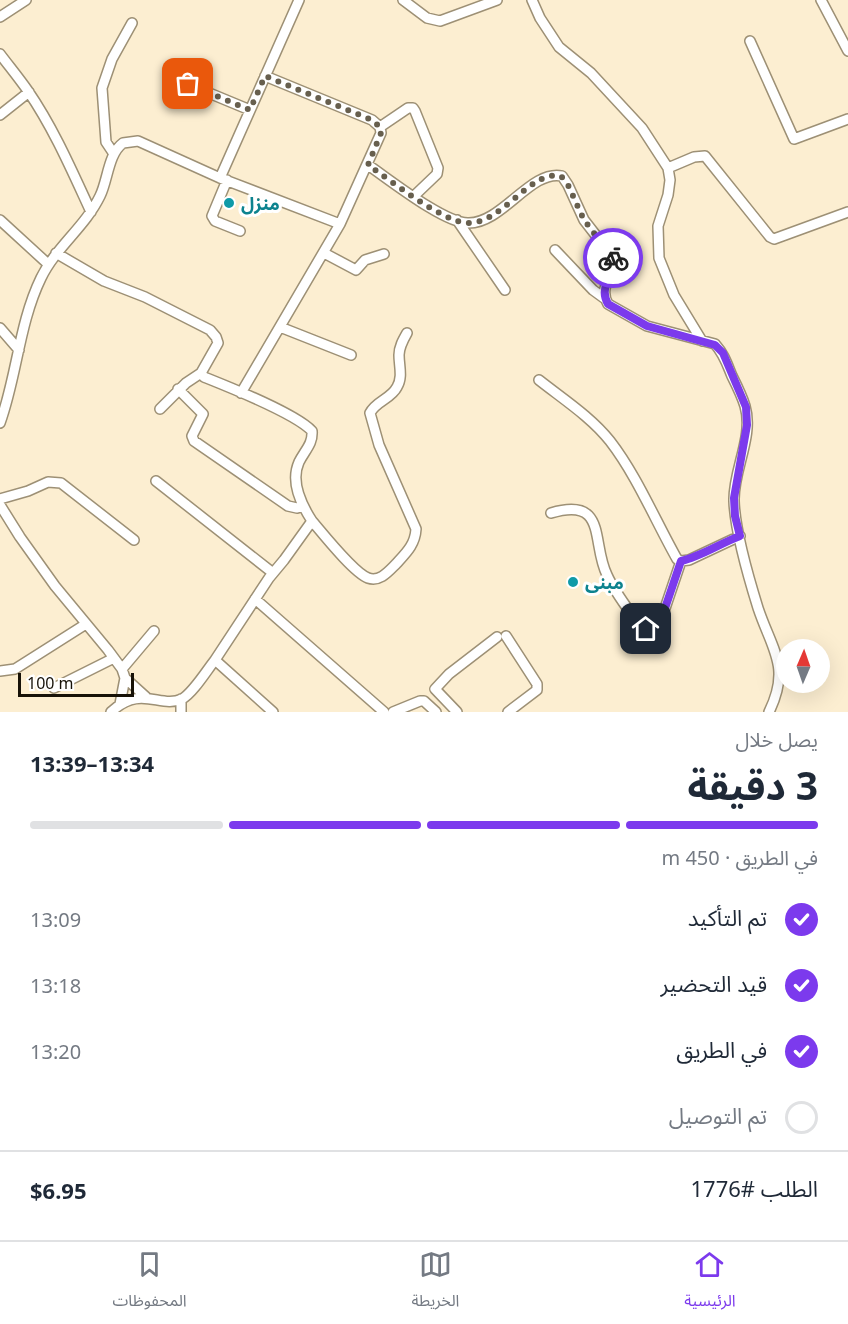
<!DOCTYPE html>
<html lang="ar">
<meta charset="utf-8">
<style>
body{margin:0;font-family:"Noto Sans","Noto Sans Arabic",sans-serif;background:#f2f2f3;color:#1f2937;direction:rtl;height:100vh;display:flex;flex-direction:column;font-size:22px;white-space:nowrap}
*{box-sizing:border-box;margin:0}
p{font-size:20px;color:#747a83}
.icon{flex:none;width:33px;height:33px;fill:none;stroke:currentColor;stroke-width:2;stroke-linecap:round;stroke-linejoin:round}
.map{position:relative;height:712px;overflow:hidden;direction:ltr}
.details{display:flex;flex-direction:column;background:#fff;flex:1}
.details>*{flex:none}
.needle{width:39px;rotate:2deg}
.tools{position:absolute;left:776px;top:639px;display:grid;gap:12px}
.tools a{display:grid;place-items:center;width:54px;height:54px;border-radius:50%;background:#fff;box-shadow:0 6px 24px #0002;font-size:30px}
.scale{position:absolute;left:18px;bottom:15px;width:116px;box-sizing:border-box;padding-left:6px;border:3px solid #171208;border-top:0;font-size:16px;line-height:21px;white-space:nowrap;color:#171208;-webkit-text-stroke:4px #fff;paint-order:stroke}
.pin{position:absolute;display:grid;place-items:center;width:51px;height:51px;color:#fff;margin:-26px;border-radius:12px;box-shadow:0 3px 9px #0006}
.courier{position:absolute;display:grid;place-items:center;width:60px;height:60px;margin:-30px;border:4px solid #7c3aed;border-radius:50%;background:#fff;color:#222;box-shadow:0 2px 8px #0007}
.summary em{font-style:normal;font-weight:700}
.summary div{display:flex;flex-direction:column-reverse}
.summary{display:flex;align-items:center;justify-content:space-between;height:102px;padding:0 30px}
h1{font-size:39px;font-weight:700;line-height:45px}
.bar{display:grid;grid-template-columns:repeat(4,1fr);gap:9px 6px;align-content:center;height:72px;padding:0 30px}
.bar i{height:8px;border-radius:4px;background:#e0e1e3}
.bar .on{background:#7c3aed}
.bar p{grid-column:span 4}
.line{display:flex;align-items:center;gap:15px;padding:0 30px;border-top:2px solid #e0e1e3}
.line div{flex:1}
ol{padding:0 30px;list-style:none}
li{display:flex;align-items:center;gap:18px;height:66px}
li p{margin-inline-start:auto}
li .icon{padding:6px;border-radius:50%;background:#7c3aed;color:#fff;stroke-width:4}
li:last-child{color:#747a83}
li i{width:33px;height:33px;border:3px solid #e0e1e3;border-radius:50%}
.tab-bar{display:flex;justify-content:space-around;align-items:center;height:84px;border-top:2px solid #e0e1e3;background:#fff;font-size:16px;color:#747a83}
.tab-bar a{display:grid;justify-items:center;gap:3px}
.tab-bar .on{color:#7c3aed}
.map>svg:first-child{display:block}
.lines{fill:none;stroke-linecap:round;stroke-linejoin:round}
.minor-casing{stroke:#9d9075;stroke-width:12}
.minor{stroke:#fff;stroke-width:9}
.done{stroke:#675f4e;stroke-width:6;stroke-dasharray:0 10.8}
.route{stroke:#7c3aed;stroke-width:8}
.culture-dot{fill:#0f9aa8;stroke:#fff;stroke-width:2}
.labels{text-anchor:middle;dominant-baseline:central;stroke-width:6;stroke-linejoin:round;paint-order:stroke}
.culture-label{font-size:18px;font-weight:bold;fill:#0d838f;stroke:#fff;text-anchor:start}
</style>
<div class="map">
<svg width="848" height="712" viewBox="0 0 848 712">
<rect width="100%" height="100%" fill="#fceed1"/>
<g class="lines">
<g class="minor-casing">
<path id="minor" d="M403 0 427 18 440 21 497 0
M532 0 540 18 559 47 591 73 642 128 668 168 670 180 668 195 658 226 659 258 674 295 702 341
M821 0 848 51
M0 17 26 0
M750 41 794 139 848 119
M0 54C9 66 19 78 28 91 54 129 72 171 91 212
M168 76 250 110
M0 115 29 92
M380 127 408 108H413L415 111 438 168 437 174 414 196
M114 154 106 142 102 88 112 59 132 23
M368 165C390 180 444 223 468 223 502 224 531 169 562 176L568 185 584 220 619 265C610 277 599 288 608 304L647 326 715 344C724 354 727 364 732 376 737 386 742 396 745 406 754 437 733 470 734 501 735 530 749 579 758 608 772 650 791 667 769 712
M668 168 694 157 705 156 770 237 774 239 848 212
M220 178 299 0
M227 180 212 216 215 221 240 231
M0 220 48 264
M457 220 505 290
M555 250 593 290 604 298
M56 253 104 281 145 297 210 330 216 337 218 343 201 373 204 377C229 387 295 413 312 431 313 444 305 450 299 462 290 482 301 504 312 521L284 560 269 578 215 660
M324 253 356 270 365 260 384 254
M280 327 351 355
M0 328 19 350
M539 380C563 399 591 417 610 441 637 476 655 520 677 559L681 561 689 560 740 536
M178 389 203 414 192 436 194 441 288 506 297 508 303 506
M241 393 340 224 381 133 380 127 372 120 265 76
M160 409 186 383 201 373
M0 423C17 376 19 323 41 278 56 247 85 227 100 196 108 180 108 154 123 143L138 141 220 178 340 224
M156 481 273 573
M0 499 28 491 48 482 61 483 134 540
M0 505 20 537 55 586 108 650 122 669 125 678 146 697
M551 513C608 496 591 543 607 575 615 593 629 610 640 626L646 629 659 626 681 561
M312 521C323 534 354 573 368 578 380 582 388 572 396 564 406 553 415 545 416 529L379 445 370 413C376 401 391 399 397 387 403 377 399 366 399 355 399 347 403 340 407 333
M255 599 384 712
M506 636 537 684V690L508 712
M122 669 154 631
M0 671 15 669 86 624
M54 688 114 658
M181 699V712
M120 704 125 678
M111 712C141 684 160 709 182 699 193 693 207 670 215 660L273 712
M393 712 420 701H424L436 712
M457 712 435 689 449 674 497 637"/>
</g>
<use href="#minor" class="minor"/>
</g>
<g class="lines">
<path class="done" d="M188 84 250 110 265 76 372 120 380 127 381 133 368 165C390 180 444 223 468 223 502 224 531 169 561 176L568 185 584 220 613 258"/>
<path class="route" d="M613 258 620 266C610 277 599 288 608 304L647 326 715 345 723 353 746 407 747 425 734 498 735 516 740 536C721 543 700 557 681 561L659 626 646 629"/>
</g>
<g class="culture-dot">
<circle cx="229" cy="203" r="6"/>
<circle cx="573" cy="582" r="6"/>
</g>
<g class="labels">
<g class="culture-label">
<text x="241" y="203">منزل</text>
<text x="585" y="582">مبنى</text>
</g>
</g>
</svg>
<div class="tools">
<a><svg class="needle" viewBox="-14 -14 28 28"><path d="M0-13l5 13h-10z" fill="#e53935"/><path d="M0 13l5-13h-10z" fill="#747a83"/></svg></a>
</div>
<div class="scale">100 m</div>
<div class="pin" style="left:188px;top:84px;background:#ea580c"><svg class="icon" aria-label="bag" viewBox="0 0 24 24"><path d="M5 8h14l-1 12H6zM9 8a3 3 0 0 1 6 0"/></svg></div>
<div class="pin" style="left:646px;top:629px;background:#1f2937"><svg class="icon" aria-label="home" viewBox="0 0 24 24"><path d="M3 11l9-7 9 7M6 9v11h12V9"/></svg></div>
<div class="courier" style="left:613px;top:258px"><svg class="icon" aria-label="bike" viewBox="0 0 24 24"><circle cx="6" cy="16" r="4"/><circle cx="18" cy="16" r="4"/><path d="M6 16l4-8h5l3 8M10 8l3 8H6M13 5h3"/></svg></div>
</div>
<section class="details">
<div class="summary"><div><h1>3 دقيقة</h1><p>يصل خلال</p></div><em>13:34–13:39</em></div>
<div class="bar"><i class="on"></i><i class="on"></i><i class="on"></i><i></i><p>في الطريق · 450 m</p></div>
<ol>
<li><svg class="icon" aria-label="check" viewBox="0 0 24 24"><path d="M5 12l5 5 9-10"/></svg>تم التأكيد<p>13:09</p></li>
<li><svg class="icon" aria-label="check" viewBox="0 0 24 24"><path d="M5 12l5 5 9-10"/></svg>قيد التحضير<p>13:18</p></li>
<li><svg class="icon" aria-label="check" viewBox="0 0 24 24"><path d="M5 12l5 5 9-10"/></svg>في الطريق<p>13:20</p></li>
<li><i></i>تم التوصيل</li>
</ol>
<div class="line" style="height:78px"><div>الطلب #1776</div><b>$6.95</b></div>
</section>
<nav class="tab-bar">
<a class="on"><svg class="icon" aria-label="home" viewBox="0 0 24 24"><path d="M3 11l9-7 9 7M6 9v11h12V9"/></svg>الرئيسية</a>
<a><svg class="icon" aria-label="map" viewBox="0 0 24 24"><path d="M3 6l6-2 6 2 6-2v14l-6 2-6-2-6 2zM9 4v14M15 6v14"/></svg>الخريطة</a>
<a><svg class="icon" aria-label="saved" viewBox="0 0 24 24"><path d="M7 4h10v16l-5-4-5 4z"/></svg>المحفوظات</a>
</nav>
